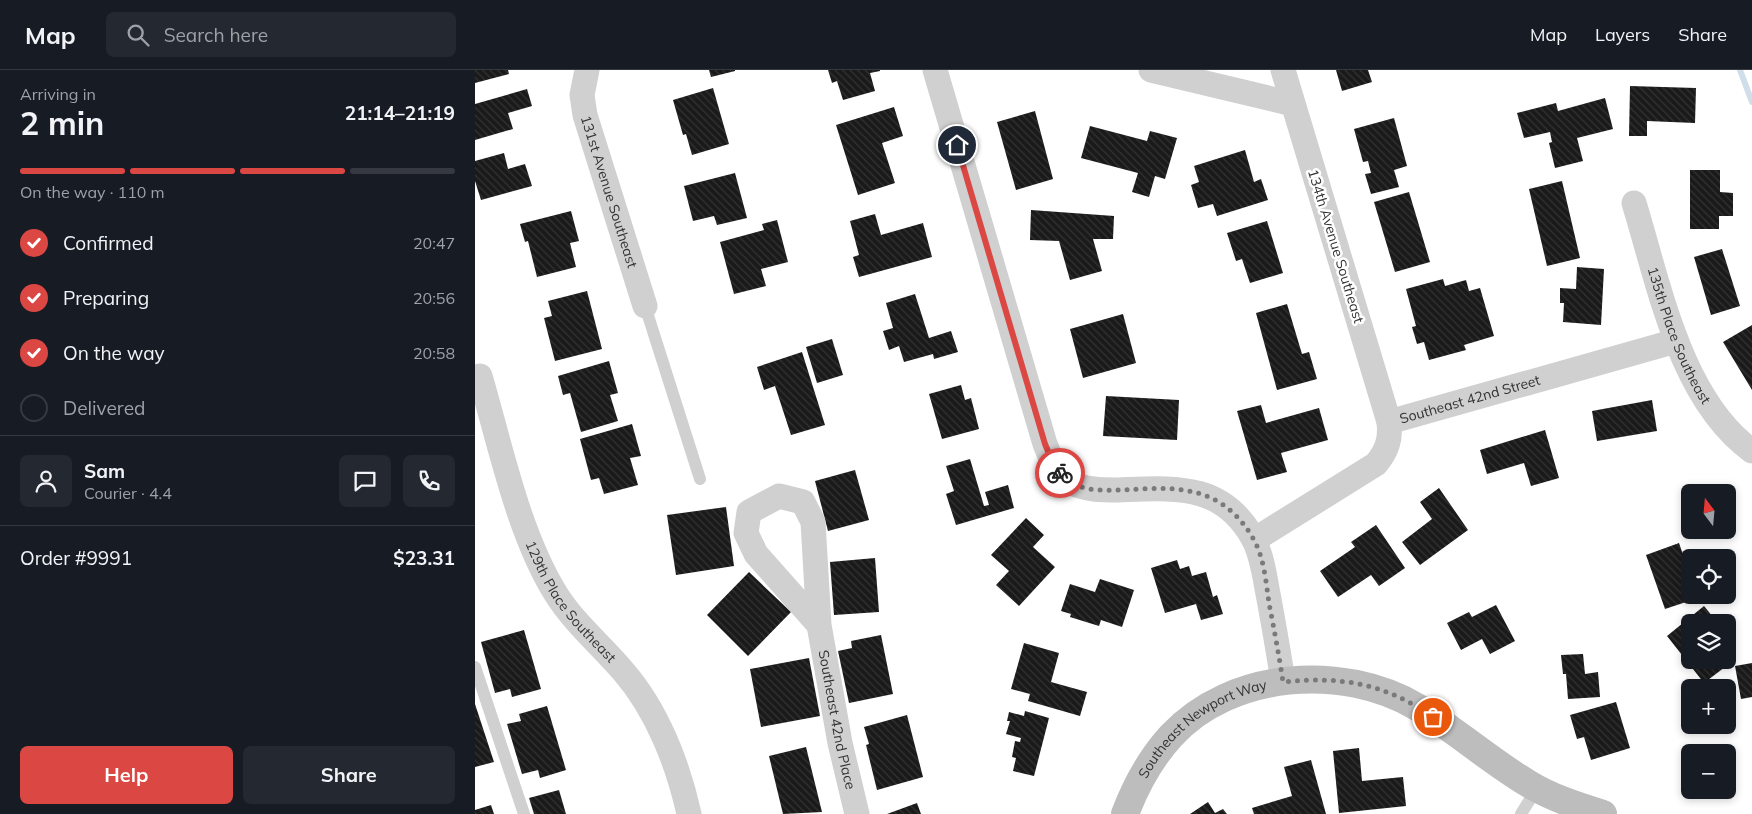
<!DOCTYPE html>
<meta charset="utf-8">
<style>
body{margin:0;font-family:Mulish,sans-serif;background:#242831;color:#f1f3f6;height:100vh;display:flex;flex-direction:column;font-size:19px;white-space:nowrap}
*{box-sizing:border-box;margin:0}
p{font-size:16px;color:#9ea1a6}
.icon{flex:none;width:28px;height:28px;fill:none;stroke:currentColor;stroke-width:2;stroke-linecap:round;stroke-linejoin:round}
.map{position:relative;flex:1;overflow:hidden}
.side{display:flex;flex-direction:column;background:#171b24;width:475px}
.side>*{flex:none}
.needle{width:32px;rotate:344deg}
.buttons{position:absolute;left:1206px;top:414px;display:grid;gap:10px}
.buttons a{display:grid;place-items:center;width:55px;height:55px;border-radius:8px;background:#171b24;box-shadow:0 2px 8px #0003;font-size:25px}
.pin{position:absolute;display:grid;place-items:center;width:42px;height:42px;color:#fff;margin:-21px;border:2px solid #fff;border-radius:50%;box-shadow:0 1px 5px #0007}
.courier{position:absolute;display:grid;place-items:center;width:50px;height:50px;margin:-25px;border:4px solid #db4743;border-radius:50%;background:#fff;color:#222;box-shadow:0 1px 6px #0007}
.head em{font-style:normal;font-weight:700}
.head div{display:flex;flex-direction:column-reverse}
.head{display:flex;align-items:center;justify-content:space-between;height:85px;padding:0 20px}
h1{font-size:32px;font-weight:700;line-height:38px}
.bar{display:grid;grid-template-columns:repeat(4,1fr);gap:8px 5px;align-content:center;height:60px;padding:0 20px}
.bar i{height:6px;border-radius:4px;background:#363941}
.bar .selected{background:#db4743}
.bar p{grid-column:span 4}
.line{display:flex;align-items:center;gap:12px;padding:0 20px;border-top:1px solid #363941}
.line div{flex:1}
.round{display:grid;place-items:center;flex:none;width:52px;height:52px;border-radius:8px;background:#242831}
ol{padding:0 20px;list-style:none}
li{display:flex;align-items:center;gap:15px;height:55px}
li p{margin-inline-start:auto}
li .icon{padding:5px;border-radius:50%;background:#db4743;color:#fff;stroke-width:4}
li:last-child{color:#9ea1a6}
li i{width:28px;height:28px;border:2px solid #363941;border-radius:50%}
.button{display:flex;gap:10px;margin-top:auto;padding:10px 20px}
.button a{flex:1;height:58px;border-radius:8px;background:#db4743;color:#fff;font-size:20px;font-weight:700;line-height:58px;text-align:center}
.button a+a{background:#242831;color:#f1f3f6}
header{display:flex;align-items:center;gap:30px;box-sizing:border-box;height:70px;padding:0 25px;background:#171b24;border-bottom:1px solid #363941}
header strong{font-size:24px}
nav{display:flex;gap:28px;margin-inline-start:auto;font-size:18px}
.search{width:350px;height:45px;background:#242831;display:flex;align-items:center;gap:12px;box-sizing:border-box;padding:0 18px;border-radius:8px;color:#9ea1a6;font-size:19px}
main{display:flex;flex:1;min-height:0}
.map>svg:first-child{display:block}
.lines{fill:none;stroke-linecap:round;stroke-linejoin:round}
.stream{stroke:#d0deec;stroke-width:6}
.building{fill:url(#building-back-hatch)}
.service{stroke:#d0d0d0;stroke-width:12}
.minor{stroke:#d0d0d0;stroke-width:25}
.secondary{stroke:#bdbdbd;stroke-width:28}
.done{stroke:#7a7a7a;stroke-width:5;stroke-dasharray:0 9}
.route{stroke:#db4743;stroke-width:6}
.labels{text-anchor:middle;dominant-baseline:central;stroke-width:5;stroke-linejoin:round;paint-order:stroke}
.street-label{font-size:14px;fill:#333;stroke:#fff}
</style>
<header>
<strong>Map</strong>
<div class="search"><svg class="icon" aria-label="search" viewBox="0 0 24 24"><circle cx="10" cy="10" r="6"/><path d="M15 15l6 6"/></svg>Search here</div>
<nav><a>Map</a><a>Layers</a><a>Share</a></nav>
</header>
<main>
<section class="side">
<div class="head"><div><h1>2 min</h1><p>Arriving in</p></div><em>21:14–21:19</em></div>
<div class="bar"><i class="selected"></i><i class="selected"></i><i class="selected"></i><i></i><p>On the way · 110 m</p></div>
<ol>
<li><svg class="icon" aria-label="check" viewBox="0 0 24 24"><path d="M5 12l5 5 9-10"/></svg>Confirmed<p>20:47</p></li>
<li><svg class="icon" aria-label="check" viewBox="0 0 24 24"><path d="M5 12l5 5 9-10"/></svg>Preparing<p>20:56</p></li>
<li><svg class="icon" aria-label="check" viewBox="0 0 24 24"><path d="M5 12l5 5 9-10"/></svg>On the way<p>20:58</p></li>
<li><i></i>Delivered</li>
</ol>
<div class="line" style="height:90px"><a class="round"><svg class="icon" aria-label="person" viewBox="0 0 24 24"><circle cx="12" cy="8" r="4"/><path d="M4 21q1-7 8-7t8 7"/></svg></a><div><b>Sam</b><p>Courier · 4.4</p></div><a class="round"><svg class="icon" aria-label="chat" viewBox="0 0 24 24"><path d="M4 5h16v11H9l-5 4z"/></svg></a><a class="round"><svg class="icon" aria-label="phone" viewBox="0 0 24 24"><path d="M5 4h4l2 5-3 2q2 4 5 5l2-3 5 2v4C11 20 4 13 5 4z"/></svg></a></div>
<div class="line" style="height:65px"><div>Order #9991</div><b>$23.31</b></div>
<div class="button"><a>Help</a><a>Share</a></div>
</section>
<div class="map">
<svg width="1277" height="744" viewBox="0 0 1277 744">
<defs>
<pattern id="building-back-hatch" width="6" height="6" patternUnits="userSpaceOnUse" patternTransform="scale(1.25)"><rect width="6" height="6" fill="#1a1a1a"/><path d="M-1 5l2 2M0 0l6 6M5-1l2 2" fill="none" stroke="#333"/></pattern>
</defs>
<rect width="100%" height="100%" fill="#fff"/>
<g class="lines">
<path class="stream" d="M1265 0 1277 32"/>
</g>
<path class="building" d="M0 0H33L34 4 0 13Z
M234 0H260V1L236 7Z
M353 0H405V1L395 3 400 21 368 30 362 11 357 13Z
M861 0H893L897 12 867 21Z
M1155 16 1221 18 1220 53 1172 51V66H1154Z
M238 18 254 74 217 85 211 64 208 65 198 30Z
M52 19 57 36 33 43 38 59 0 70V34Z
M1130 28 1138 59 1102 68 1108 91 1080 98 1074 73 1077 72 1075 62 1049 68 1042 43 1081 33 1083 41Z
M419 37 428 66 407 73 420 113 383 125 361 55Z
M560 41 578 109 541 120 522 52Z
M919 48 932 96 919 100 924 117 896 124 890 104 896 103 893 91 888 92 879 59Z
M615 56 672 71 675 61 702 68 690 109 680 106 674 127 657 122 663 103 606 88Z
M770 80 779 112 786 109 793 130 742 146 738 134 723 138 716 115 724 112 719 96Z
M29 83 33 99 50 94 57 116 6 130 0 111V91Z
M1215 100H1245V122L1258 123V146H1244V159H1215Z
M260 103 272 148 242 155 239 146 218 151 209 116Z
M1087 111 1105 188 1072 196 1054 119Z
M934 122 955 192 920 202 899 132Z
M556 140 639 146 638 169H618L627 201 595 210 584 171 555 170Z
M96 141 104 171 95 173 101 197 62 207 53 171 50 172 45 154Z
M400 144 406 165 448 153 457 187 384 207 378 187 384 185 375 151Z
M302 150 313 192 286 199 291 216 259 224 245 172 289 160 287 154Z
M792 151 808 203 775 213 767 189 761 191 752 163Z
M1247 179 1265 236 1236 245 1219 187Z
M1102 197 1129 199 1126 255 1088 252 1089 233H1085V218L1101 219Z
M968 209 970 216 991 210 994 221 1005 218 1019 266 989 275 991 280 954 290 949 272 942 274 937 257 941 256 931 219Z
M112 221 127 279 80 291 69 248 77 246 73 231Z
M440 224 454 268 476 261 483 282 459 289 458 284 429 292 424 276 414 280 408 261 418 258 411 233Z
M812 234 827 284 834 282 842 309 802 320 781 243Z
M648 244 661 293 608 308 595 259Z
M1277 255V320L1248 272Z
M357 269 368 305 342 313 331 277Z
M327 282 350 355 316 365 300 316 289 320 282 297Z
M134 291 143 323 135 325 143 351 106 362 95 323 88 325 83 306Z
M486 315 490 330 496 328 504 359 467 369 454 324Z
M631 326 704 330 702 370 628 366Z
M1177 330 1182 361 1122 371 1117 341Z
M786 335 791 353 844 338 853 370 806 383 812 402 782 410 762 341Z
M157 354 166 386 155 388 163 415 129 424 124 408 116 410 105 369Z
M1070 360 1084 408 1056 416 1049 393 1012 404 1005 380Z
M495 389 509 436 514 435 510 422 533 415 539 438 481 455 471 424 479 421 471 396Z
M380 400 394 450 353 461 340 411Z
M964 418 993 460 945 495 927 472 957 449 945 432Z
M251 437 259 496 201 505 192 445Z
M551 448 569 465 558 477 580 497 544 536 521 515 534 501 516 485Z
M901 455 930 498 904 516 896 505 863 527 845 501 880 477 876 472Z
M1204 473 1215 505V525H1222L1223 528 1190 539 1171 485Z
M400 488 404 542 359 545 355 492Z
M702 490 705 499 714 496 717 506 731 502 738 527 742 525 748 544 726 550 721 534 690 543 676 498Z
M274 502 316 542 273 586 232 545Z
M625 509 659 520 647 557 626 550 624 556 595 547 596 544 586 541 595 514 620 522Z
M1021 535 1040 571 1015 584 1007 569 986 580 972 553 994 542 997 547Z
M1229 536 1242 552H1215V590H1245L1250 597 1229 613 1192 566Z
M49 560 66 619 37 627 35 619 20 623 6 572Z
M406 565 418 624 374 633 363 581 377 578 376 571Z
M549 573 584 583 576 612 612 622 605 646 553 631 555 624 536 619Z
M1108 584 1110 604 1123 602 1125 627 1093 629 1091 604H1088L1086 585Z
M334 588 345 646 286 657 275 599Z
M1277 593V627L1266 629 1260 596Z
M1141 632 1155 678 1116 690 1109 667 1102 669 1095 645Z
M0 634 19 692 0 697Z
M72 636 91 700 65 708 63 700 47 704 32 654 46 651 44 644Z
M550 641 574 648 559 706 538 701 541 688 537 687 540 671 545 672 546 668 531 664 535 651H532L534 642 549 646Z
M432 645 448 707 402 720 391 675 394 674 389 657Z
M331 677 347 742 308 744 294 686Z
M884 678 887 711 928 707 931 736 864 743 858 681Z
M836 690 851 744H779L777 738 817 726 809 697Z
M84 720 91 744H59L54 728Z
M733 732 740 743 748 739 752 744H715Z
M442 733 446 744H412Z
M16 735 19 744H0V740Z"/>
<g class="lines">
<path class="service" d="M170 236 225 409
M0 597 49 744
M1046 744 1062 718"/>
<g class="minor">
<path id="s1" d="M112 0 107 25 110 45 170 236"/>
<path d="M460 0 570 374C576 388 581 404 595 412 609 420 628 420 643 420 699 418 748 412 779 470 788 488 790 510 794 529 799 557 804 584 808 612"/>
<path d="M676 0 818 34"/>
<path id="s2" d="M1159 133C1184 214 1205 329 1277 381"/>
<path id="s3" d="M5 306C25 374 43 463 81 524 99 553 126 575 148 601 182 640 203 694 214 744"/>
<path id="s4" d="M914 352 1201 271"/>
<path d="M779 470 901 394C912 381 916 369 914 352L808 0"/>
<path id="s5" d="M344 555 281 484 271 463 274 442 304 426 328 432 338 452 344 555 365 673 382 744"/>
</g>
<path class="secondary" id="s6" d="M650 744C661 715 675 689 696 666 756 601 868 593 942 637 981 660 1015 691 1054 714 1077 728 1103 736 1128 744"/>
</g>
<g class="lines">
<path class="done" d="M585 403C622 450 726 375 779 470 789 488 791 512 794 533 799 559 804 585 808 612 866 606 909 613 958 647"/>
<path class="route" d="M482 75 570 374 578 393 585 403"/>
</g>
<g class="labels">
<g class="street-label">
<text stroke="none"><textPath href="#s1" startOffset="126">131st Avenue Southeast</textPath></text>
<text transform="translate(861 176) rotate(73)">134th Avenue Southeast</text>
<text stroke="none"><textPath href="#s2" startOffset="140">135th Place Southeast</textPath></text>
<text stroke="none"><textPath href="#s4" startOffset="84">Southeast 42nd Street</textPath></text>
<text stroke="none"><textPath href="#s3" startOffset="246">129th Place Southeast</textPath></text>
<text stroke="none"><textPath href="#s5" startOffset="420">Southeast 42nd Place</textPath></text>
<text stroke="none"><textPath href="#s6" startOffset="121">Southeast Newport Way</textPath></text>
</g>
</g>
</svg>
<div class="buttons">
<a><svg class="needle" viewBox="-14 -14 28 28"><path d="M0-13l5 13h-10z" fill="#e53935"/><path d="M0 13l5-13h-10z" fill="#9ea1a6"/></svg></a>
<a><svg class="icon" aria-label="locate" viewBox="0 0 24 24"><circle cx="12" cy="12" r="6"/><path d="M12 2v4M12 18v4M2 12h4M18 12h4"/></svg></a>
<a><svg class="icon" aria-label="layers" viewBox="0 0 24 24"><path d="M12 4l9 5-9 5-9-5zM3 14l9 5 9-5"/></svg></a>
<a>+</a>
<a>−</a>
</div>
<div class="pin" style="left:958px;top:647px;background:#ea580c"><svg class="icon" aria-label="bag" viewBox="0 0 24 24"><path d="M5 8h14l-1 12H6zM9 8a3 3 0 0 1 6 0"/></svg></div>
<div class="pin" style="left:482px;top:75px;background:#1f2937"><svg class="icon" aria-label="home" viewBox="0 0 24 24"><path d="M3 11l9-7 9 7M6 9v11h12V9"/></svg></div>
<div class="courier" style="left:585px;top:403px"><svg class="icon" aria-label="bike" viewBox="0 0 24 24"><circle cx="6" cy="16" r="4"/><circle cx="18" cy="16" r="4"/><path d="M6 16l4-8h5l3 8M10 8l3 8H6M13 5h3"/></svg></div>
</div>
</main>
